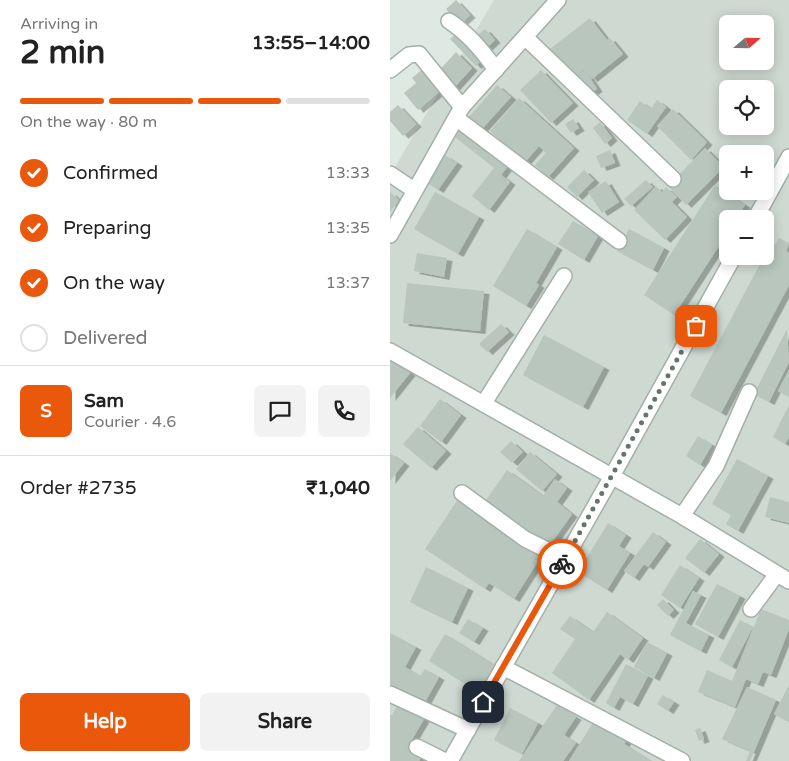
<!DOCTYPE html>
<meta charset="utf-8">
<style>
body{margin:0;font-family:"Varela Round",sans-serif;background:#f2f2f2;color:#222;height:100vh;display:flex;flex-direction:column;font-size:19px;white-space:nowrap}
*{box-sizing:border-box;margin:0}
p{font-size:16px;color:#767676}
.icon{flex:none;width:28px;height:28px;fill:none;stroke:currentColor;stroke-width:2;stroke-linecap:round;stroke-linejoin:round}
.map{position:relative;flex:1;overflow:hidden}
.sheet{display:flex;flex-direction:column;background:#fff;width:390px}
.sheet>*{flex:none}
.needle{width:32px;rotate:70deg}
.fabs{position:absolute;left:329px;top:15px;display:grid;gap:10px}
.fabs a{display:grid;place-items:center;width:55px;height:55px;border-radius:8px;background:#fff;box-shadow:0 2px 12px #0003;font-size:25px}
.pin{position:absolute;display:grid;place-items:center;width:42px;height:42px;color:#fff;margin:-21px;border-radius:10px;box-shadow:0 2px 8px #0006}
.courier{position:absolute;display:grid;place-items:center;width:50px;height:50px;margin:-25px;border:4px solid #ea580c;border-radius:50%;background:#fff;color:#222;box-shadow:0 1px 6px #0007}
.summary em{font-style:normal;font-weight:700}
.summary div{display:flex;flex-direction:column-reverse}
.summary{display:flex;align-items:center;justify-content:space-between;height:85px;padding:0 20px}
h1{font-size:32px;font-weight:700;line-height:38px}
.bar{display:grid;grid-template-columns:repeat(4,1fr);gap:8px 5px;align-content:center;height:60px;padding:0 20px}
.bar i{height:6px;border-radius:4px;background:#e0e0e0}
.bar .current{background:#ea580c}
.bar p{grid-column:span 4}
.line{display:flex;align-items:center;gap:12px;padding:0 20px;border-top:1px solid #e0e0e0}
.line div{flex:1}
.round{display:grid;place-items:center;flex:none;width:52px;height:52px;border-radius:8px;background:#f2f2f2}
ol{padding:0 20px;list-style:none}
li{display:flex;align-items:center;gap:15px;height:55px}
li p{margin-inline-start:auto}
li .icon{padding:5px;border-radius:50%;background:#ea580c;color:#fff;stroke-width:4}
li:last-child{color:#767676}
li i{width:28px;height:28px;border:2px solid #e0e0e0;border-radius:50%}
.action{display:flex;gap:10px;margin-top:auto;padding:10px 20px}
.action a{flex:1;height:58px;border-radius:8px;background:#ea580c;color:#fff;font-size:20px;font-weight:700;line-height:58px;text-align:center}
.action a+a{background:#f2f2f2;color:#222}
main{display:flex;flex:1;min-height:0}
.map>svg:first-child{display:block}
.built{fill:#ced9d1;fill-rule:evenodd}
.building{fill:#b8c6be;filter:url(#shadow)}
.lines{fill:none;stroke-linecap:round;stroke-linejoin:round}
.minor-casing{stroke:#a3b0a9;stroke-width:18}
.minor{stroke:#fff;stroke-width:15}
.done{stroke:#64756d;stroke-width:5;stroke-dasharray:0 9}
.route{stroke:#ea580c;stroke-width:6}
</style>
<main>
<section class="sheet">
<div class="summary"><div><h1>2 min</h1><p>Arriving in</p></div><em>13:55–14:00</em></div>
<div class="bar"><i class="current"></i><i class="current"></i><i class="current"></i><i></i><p>On the way · 80 m</p></div>
<ol>
<li><svg class="icon" aria-label="check" viewBox="0 0 24 24"><path d="M5 12l5 5 9-10"/></svg>Confirmed<p>13:33</p></li>
<li><svg class="icon" aria-label="check" viewBox="0 0 24 24"><path d="M5 12l5 5 9-10"/></svg>Preparing<p>13:35</p></li>
<li><svg class="icon" aria-label="check" viewBox="0 0 24 24"><path d="M5 12l5 5 9-10"/></svg>On the way<p>13:37</p></li>
<li><i></i>Delivered</li>
</ol>
<div class="line" style="height:90px"><b class="round" style="background:#ea580c;color:#fff">S</b><div><b>Sam</b><p>Courier · 4.6</p></div><a class="round"><svg class="icon" aria-label="chat" viewBox="0 0 24 24"><path d="M4 5h16v11H9l-5 4z"/></svg></a><a class="round"><svg class="icon" aria-label="phone" viewBox="0 0 24 24"><path d="M5 4h4l2 5-3 2q2 4 5 5l2-3 5 2v4C11 20 4 13 5 4z"/></svg></a></div>
<div class="line" style="height:65px"><div>Order #2735</div><b>₹1,040</b></div>
<div class="action"><a>Help</a><a>Share</a></div>
</section>
<div class="map">
<svg width="399" height="761" viewBox="0 0 399 761">
<defs>
<filter id="shadow"><feDropShadow dx="5.5" dy="3" stdDeviation="0" flood-color="#0004"/></filter>
</defs>
<rect width="100%" height="100%" fill="#dfe9e3"/>
<path class="built" d="M104 0H399V761H0V175ZM338 24H375V61H338ZM338 89H375V126H338ZM338 154H375V191H338ZM338 219H375V256H338Z"/>
<path class="building" d="M66 0 80 15 69 25 56 9Z
M200 18 217 40 220 38 233 54 202 79 194 69 183 78 160 49Z
M95 29 105 40 93 51 83 40Z
M71 30 96 56 86 66 60 39Z
M66 52 82 68 62 90 46 74Z
M34 68 52 89 28 110 14 93 26 83 22 78Z
M151 70 183 103 161 123 130 90Z
M195 70 207 89 198 95 186 76Z
M107 85 121 97 91 130 78 118Z
M129 98 184 148 158 177 145 165 156 153 149 146 135 162 100 131Z
M267 100 276 107 257 134 237 120 250 101 261 109Z
M8 105 26 124 13 136 0 121V112Z
M283 109 317 142 301 160 267 126Z
M183 119 189 128 181 133 175 124Z
M210 122 222 138 215 144 203 128Z
M74 125 121 162 111 175 120 182 99 210 82 196 104 168 65 137Z
M315 148 334 167 296 205 278 186Z
M220 150 225 163 211 168 206 156Z
M55 155 67 163 48 190 36 182Z
M338 168V187L329 183Z
M194 170 204 180 187 197 177 187Z
M256 180 263 187 241 206 234 199Z
M216 181 229 202 212 213 198 192Z
M325 185 355 205 346 219H338V232L284 315 254 295Z
M266 186 272 192 276 187 287 197 282 202 297 217 275 240 244 210Z
M0 192 9 200 0 212Z
M45 192 89 217 68 254 24 229Z
M183 221 208 236 194 260 168 244Z
M137 229 167 247 146 283 149 285 136 306 103 286Z
M239 229 274 248 263 270 227 251Z
M389 238 399 243 396 251 399 253V285L331 413 300 396 381 243 385 245Z
M27 253 57 258 54 277 24 271Z
M17 283 94 291 90 331 13 323Z
M111 324 119 332 97 352 89 344Z
M397 329 399 362 379 402 364 394Z
M154 335 214 367 193 407 133 375Z
M0 357 20 373 0 398Z
M399 370V397L388 391Z
M50 399 71 415 51 442 30 426Z
M399 405V437L395 444 383 437Z
M28 427 56 451 41 468 13 444Z
M308 436 322 445 310 465 296 456Z
M121 441 133 452 122 463 110 452Z
M140 452 167 474 152 491 126 469Z
M0 453 14 463 0 481Z
M347 459 378 476 348 531 336 524 341 515 322 504Z
M117 470 153 496 165 479 177 488 167 502 182 514 157 549 94 503Z
M380 497 399 502V523L375 517Z
M68 499 152 555 124 599 99 583 95 589 35 549Z
M218 523 236 535 229 546 240 553 217 590 188 572Z
M263 532 276 542 258 567 254 564 244 578 234 571Z
M310 539 329 554 314 573 295 558Z
M290 565 309 578 290 608 271 595Z
M36 567 78 588 62 622 20 602Z
M327 584 350 596 328 637 305 624Z
M303 591 311 595 296 623 319 635 311 651 280 635Z
M273 599 284 610 278 616 267 605Z
M371 609 399 620V629L381 675 373 672 368 684 356 679 345 707 308 692 317 670 342 681Z
M217 612 253 638 238 660 230 654 199 700 162 673 185 639 170 629 180 616 203 632Z
M78 619 93 628 84 642 69 633Z
M350 620 363 627 342 667 329 660Z
M0 633 26 647 15 667 30 676 35 669 49 677 34 704 0 685Z
M55 634 106 666 89 693 39 661Z
M257 642 277 653 264 678 244 667Z
M236 664 258 676 243 704 230 697 224 708 216 703Z
M399 685V722L384 714Z
M357 687 386 700 360 761H356L360 751 332 739Z
M273 695 284 702 278 711 267 704Z
M8 704 34 719 17 748 32 756 29 761H0V715H2Z
M167 705 186 717 174 735 186 743 173 761H129Z
M120 708 148 723 132 754 104 740Z
M204 721 236 741 234 744 261 761H179Z
M310 728 314 739 309 741 305 730Z"/>
<g class="lines">
<g class="minor-casing">
<path id="minor" d="M59 21C79 34 93 51 106 70
M135 37 283 179
M0 70 19 55 29 54 72 107
M66 118 229 241
M0 174 24 190
M365 219 399 157
M0 235 72 107 168 0
M0 351 292 516 399 581
M94 403 174 276
M72 493 135 539 175 559
M292 516 326 466 359 392
M361 609 387 574
M113 667 292 761
M0 694 78 730
M27 747 55 761
M60 761 221 478 344 256"/>
</g>
<use href="#minor" class="minor"/>
</g>
<g class="lines">
<path class="done" d="M172 564 306 326"/>
<path class="route" d="M93 702 172 564"/>
</g>
</svg>
<div class="fabs">
<a><svg class="needle" viewBox="-14 -14 28 28"><path d="M0-13l5 13h-10z" fill="#e53935"/><path d="M0 13l5-13h-10z" fill="#767676"/></svg></a>
<a><svg class="icon" aria-label="locate" viewBox="0 0 24 24"><circle cx="12" cy="12" r="6"/><path d="M12 2v4M12 18v4M2 12h4M18 12h4"/></svg></a>
<a>+</a>
<a>−</a>
</div>
<div class="pin" style="left:306px;top:326px;background:#ea580c"><svg class="icon" aria-label="bag" viewBox="0 0 24 24"><path d="M5 8h14l-1 12H6zM9 8a3 3 0 0 1 6 0"/></svg></div>
<div class="pin" style="left:93px;top:702px;background:#1f2937"><svg class="icon" aria-label="home" viewBox="0 0 24 24"><path d="M3 11l9-7 9 7M6 9v11h12V9"/></svg></div>
<div class="courier" style="left:172px;top:564px"><svg class="icon" aria-label="bike" viewBox="0 0 24 24"><circle cx="6" cy="16" r="4"/><circle cx="18" cy="16" r="4"/><path d="M6 16l4-8h5l3 8M10 8l3 8H6M13 5h3"/></svg></div>
</div>
</main>
